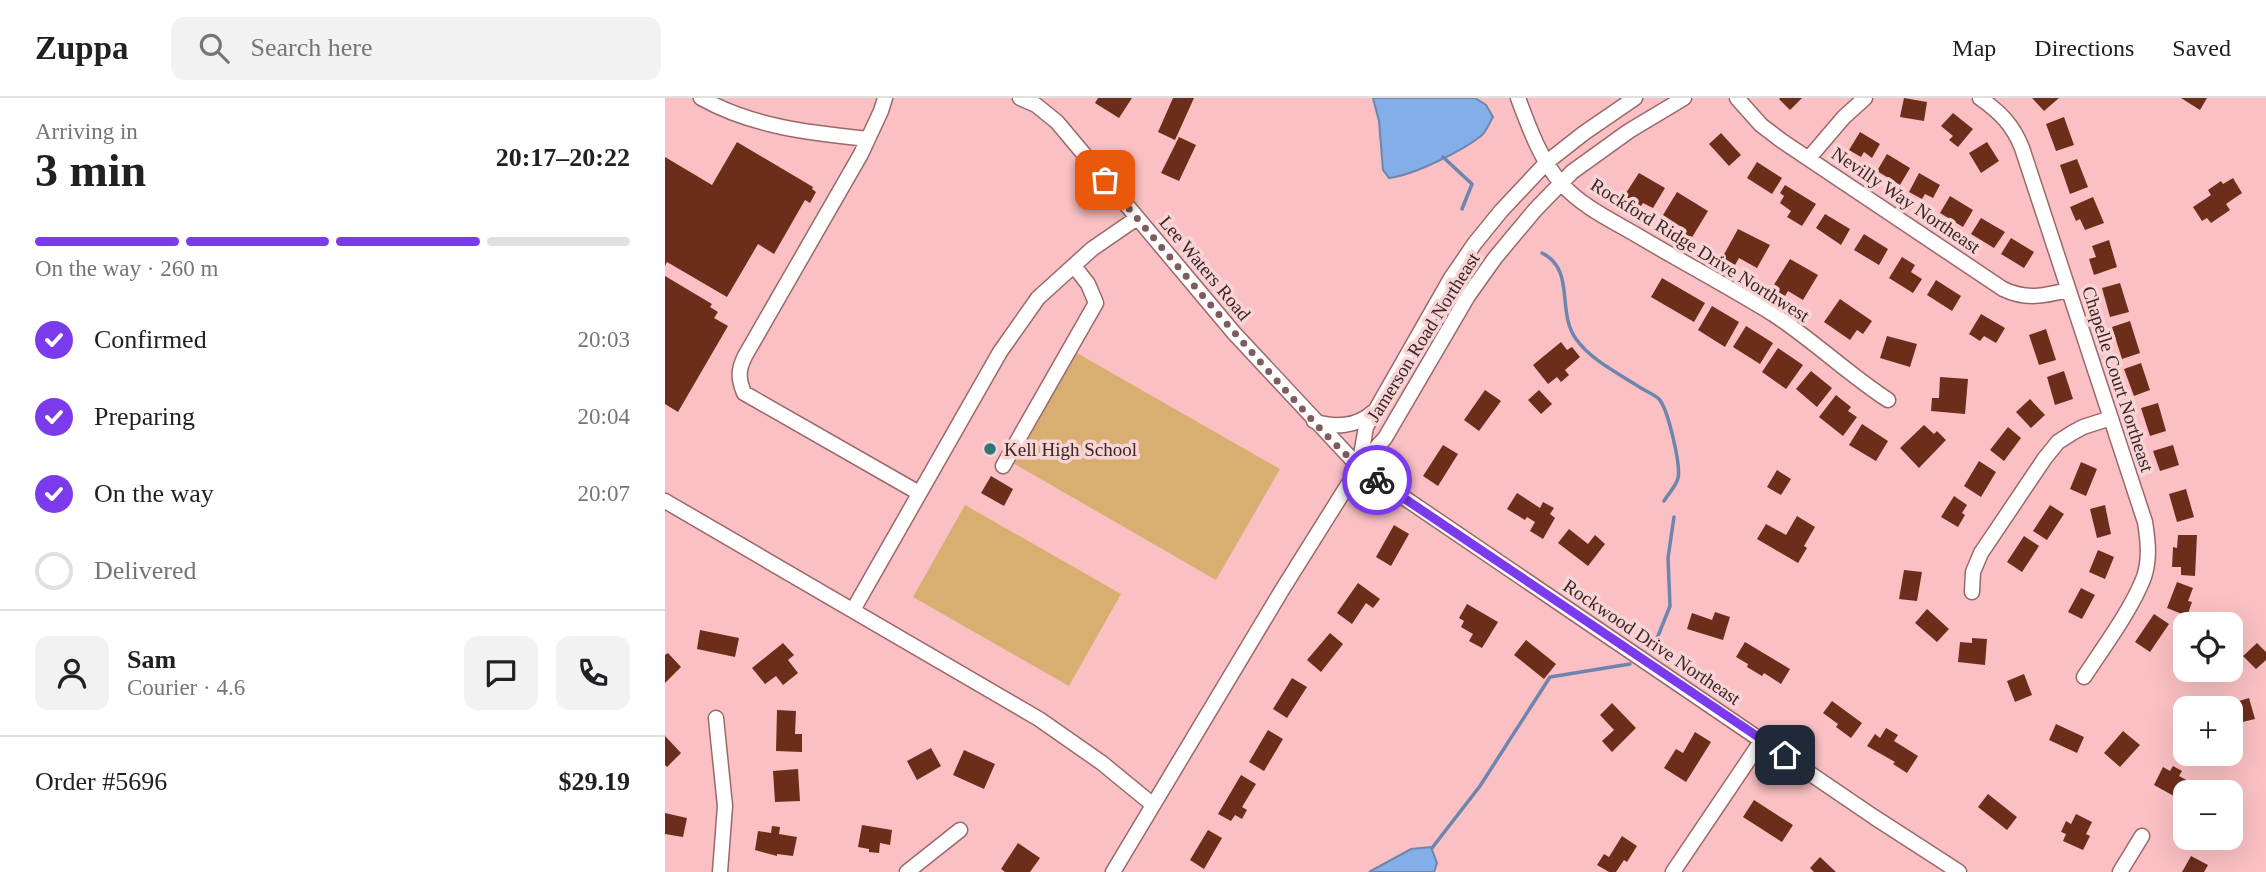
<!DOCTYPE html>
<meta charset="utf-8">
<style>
body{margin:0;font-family:Georgia,serif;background:#f2f2f2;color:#202124;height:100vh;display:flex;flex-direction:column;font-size:26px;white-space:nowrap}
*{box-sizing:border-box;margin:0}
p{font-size:23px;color:#757577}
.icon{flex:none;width:38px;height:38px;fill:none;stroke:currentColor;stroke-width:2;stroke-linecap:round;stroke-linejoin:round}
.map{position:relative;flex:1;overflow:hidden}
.sheet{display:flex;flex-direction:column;background:#fff;width:665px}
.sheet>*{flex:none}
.fabs{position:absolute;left:1508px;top:514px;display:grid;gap:14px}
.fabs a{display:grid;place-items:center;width:70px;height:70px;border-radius:14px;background:#fff;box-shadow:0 7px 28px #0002;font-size:35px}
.pin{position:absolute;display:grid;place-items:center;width:60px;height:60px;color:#fff;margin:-30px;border-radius:14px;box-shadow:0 4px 10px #0006}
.courier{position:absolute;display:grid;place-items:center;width:70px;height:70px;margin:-35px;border:5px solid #7c3aed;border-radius:50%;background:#fff;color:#222;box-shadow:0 2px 9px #0007}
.overview em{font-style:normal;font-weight:800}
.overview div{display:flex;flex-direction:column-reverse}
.overview{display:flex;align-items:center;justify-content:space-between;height:119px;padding:0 35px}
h1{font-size:46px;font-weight:800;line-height:52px}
.bar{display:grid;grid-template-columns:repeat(4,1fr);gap:10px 7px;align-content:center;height:84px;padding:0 35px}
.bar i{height:9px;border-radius:5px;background:#e0e0e0}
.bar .selected{background:#7c3aed}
.bar p{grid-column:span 4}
.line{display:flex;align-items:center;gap:18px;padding:0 35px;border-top:2px solid #e0e0e0}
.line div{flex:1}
.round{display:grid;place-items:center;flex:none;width:74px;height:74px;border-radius:14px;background:#f2f2f2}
ol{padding:0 35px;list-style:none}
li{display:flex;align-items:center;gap:21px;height:77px}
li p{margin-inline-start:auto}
li .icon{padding:7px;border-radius:50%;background:#7c3aed;color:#fff;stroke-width:4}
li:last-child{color:#757577}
li i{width:38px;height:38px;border:4px solid #e0e0e0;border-radius:50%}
header{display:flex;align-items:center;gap:42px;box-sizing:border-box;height:98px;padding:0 35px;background:#fff;border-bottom:2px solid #e0e0e0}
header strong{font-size:33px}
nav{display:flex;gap:38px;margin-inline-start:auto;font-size:24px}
.search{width:490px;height:63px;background:#f2f2f2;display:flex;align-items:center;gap:18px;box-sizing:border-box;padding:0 24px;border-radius:14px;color:#757577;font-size:26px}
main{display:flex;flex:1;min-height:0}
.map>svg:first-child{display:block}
.green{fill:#d9ae71}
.water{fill:#84aee8;stroke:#6e85ae;stroke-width:2}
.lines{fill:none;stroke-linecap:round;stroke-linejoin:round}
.stream{stroke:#6e85ae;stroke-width:3.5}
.building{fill:#6d2d1b}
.minor-casing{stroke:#9b686a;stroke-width:17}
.minor{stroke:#fff;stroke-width:14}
.done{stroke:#7e5b5d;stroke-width:7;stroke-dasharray:0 12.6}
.route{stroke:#7c3aed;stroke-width:9}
.poi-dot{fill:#2c7677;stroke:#f8d4d5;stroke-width:2.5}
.labels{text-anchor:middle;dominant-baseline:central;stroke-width:7;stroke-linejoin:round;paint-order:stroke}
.street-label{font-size:19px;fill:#3b2526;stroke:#f8d4d5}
.poi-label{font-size:19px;fill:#3b2526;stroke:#f8d4d5;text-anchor:start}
</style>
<header>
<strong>Zuppa</strong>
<div class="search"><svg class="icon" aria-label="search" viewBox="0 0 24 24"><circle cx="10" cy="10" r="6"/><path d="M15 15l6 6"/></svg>Search here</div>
<nav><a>Map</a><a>Directions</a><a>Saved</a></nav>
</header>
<main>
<section class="sheet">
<div class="overview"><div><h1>3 min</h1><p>Arriving in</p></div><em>20:17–20:22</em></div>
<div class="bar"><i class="selected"></i><i class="selected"></i><i class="selected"></i><i></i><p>On the way · 260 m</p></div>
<ol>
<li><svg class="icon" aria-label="check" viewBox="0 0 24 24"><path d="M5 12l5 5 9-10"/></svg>Confirmed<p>20:03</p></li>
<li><svg class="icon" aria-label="check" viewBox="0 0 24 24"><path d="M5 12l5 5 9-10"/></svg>Preparing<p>20:04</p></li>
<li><svg class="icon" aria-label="check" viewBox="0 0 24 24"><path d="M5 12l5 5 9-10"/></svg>On the way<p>20:07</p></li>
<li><i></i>Delivered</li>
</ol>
<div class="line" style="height:126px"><a class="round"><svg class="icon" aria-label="person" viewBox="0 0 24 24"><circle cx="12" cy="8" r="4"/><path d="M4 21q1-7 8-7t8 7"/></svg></a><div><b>Sam</b><p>Courier · 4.6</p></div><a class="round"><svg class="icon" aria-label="chat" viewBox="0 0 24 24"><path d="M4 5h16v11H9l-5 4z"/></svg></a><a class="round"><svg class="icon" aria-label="phone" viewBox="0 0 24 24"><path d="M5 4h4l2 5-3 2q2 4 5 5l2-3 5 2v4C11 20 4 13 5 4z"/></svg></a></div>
<div class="line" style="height:91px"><div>Order #5696</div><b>$29.19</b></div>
</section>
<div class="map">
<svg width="1601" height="774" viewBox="0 0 1601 774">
<rect width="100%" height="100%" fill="#fac0c3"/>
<path class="green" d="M412 255 615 371 551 482 348 365Z
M300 407 456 496 404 588 248 499Z"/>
<path class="water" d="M708 0H810L821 7 828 19C824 25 822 33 816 38 797 53 749 77 724 80L718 72 714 23Z
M766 749 772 765 769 774H704L746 751Z"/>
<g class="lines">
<path class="stream" d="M778 59 807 86 797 111
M877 155C911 172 891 213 911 241 927 263 953 275 976 290 981 293 990 297 994 301 1003 311 1016 367 1013 380 1012 387 1003 396 999 403
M982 551 991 543 1005 508 1003 460 1009 419
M767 750 815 688 885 579 965 566"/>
</g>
<path class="building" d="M433 0H467L454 20 430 5Z
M508 0H529L510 42 493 34Z
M1115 0H1137L1125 12 1114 1Z
M1239 0 1262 4 1259 23 1235 19Z
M1367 0H1394L1379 13Z
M1516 0H1542L1535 12Z
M1288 15 1308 31 1293 49 1284 42 1288 38 1276 28Z
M1399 19 1409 47 1391 53 1381 26Z
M1195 34 1215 46 1207 60 1199 54 1196 59 1184 52Z
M1056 35 1076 57 1064 68 1044 46Z
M514 39 531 47 514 83 496 75Z
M72 44 148 89 147 91 151 94 145 105 140 102 109 156 93 146 62 199 2 164 0 168V59L47 87Z
M1322 44 1334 63 1316 75 1304 55Z
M1222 56 1245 70 1235 87 1212 73Z
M1412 61 1423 89 1405 96 1395 67Z
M1092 64 1117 80 1107 96 1082 80Z
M974 75 1000 90 988 110 978 105 976 108 959 98Z
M1254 75 1275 87 1268 100 1260 96 1257 101 1244 94Z
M1568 80 1577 95 1561 106 1565 112 1546 125 1542 120 1537 123 1528 109 1546 97 1543 92 1556 83 1558 86Z
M1120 87 1151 106 1137 128 1122 119 1126 113 1115 105 1119 98 1115 95Z
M1012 94 1043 113 1026 141 1016 135 1018 130 998 117Z
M1285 98 1308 112 1298 129 1275 115Z
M1428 99 1439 125 1420 132 1415 121 1411 123 1405 109Z
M1160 116 1185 131 1176 147 1151 130Z
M1316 120 1340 134 1329 150 1306 136Z
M1073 131 1105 147 1092 170 1074 160 1070 167 1057 160Z
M1199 136 1223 151 1214 167 1189 152Z
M1346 140 1369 154 1359 170 1336 156Z
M1444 142 1452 169 1429 177 1424 161 1431 159 1427 148Z
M1237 159 1250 167 1246 174 1257 181 1248 195 1224 180Z
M1125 161 1153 177 1138 202 1123 193 1120 198 1107 190Z
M0 178 47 206 45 209 53 214 49 220 63 228 13 314 0 306Z
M997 180 1040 205 1029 224 986 199Z
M1271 182 1296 198 1287 213 1262 197Z
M1455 185 1464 214 1445 219 1437 190Z
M1175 201 1207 223 1198 236 1192 232 1185 242 1159 224Z
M1047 208 1074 224 1060 249 1033 232Z
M1316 216 1340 230 1331 245 1319 238 1315 243 1304 236Z
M1465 223 1475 255 1457 261 1447 229Z
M1081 228 1108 245 1095 266 1068 249Z
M1381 231 1391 262 1374 267 1364 237Z
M1222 238 1252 246 1245 269 1215 260Z
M896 244 902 252 907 249 915 259 900 272 904 277 896 284 892 279 883 286 868 267Z
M1113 250 1138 267 1121 291 1097 274Z
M1476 265 1485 292 1469 298 1459 271Z
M1146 273 1167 290 1152 309 1131 291Z
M1399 273 1408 301 1390 307 1382 279Z
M1275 279 1303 281 1300 316 1266 313 1267 300H1274Z
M820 292 836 303 814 333 799 322Z
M874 292 887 306 876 316 863 302Z
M1171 297 1186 309 1183 313 1192 319 1178 338 1154 319Z
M1365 301 1380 317 1366 330 1351 314Z
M1493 305 1501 333 1485 338 1476 310Z
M1197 326 1223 343 1211 363 1184 347Z
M1259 327 1269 336 1272 333 1281 342 1254 370 1235 350Z
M1343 329 1356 340 1339 363 1325 352Z
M778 347 793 356 773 388 758 378Z
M1508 347 1514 367 1495 373 1488 353Z
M1314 363 1331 374 1316 399 1299 388Z
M1416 364 1432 371 1421 398 1405 391Z
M1112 372 1126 381 1116 397 1102 389Z
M326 378 348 391 339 408 316 395Z
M1521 391 1529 419 1512 424 1504 396Z
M852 395 875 410 878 404 889 410 885 416 890 420 878 441 865 433 870 424 862 419 860 422 842 411Z
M1289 398 1302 407 1297 415 1300 417 1293 429 1276 419Z
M1385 407 1399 416 1382 442 1368 433Z
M1440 407 1446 436 1432 440 1425 411Z
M1132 418 1150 429 1139 448 1142 450 1133 465 1092 441 1101 426 1121 437Z
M729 427 744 436 726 468 711 459Z
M904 431 923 446 930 437 940 446 923 468 893 445Z
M1513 437H1532L1530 478 1516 477V469H1507L1508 449 1512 450Z
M1359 438 1374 448 1357 474 1342 464Z
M1433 452 1449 459 1440 481 1424 474Z
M1239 472 1257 474 1252 503 1234 501Z
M1512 484 1528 490 1523 503 1527 504 1522 518 1502 510Z
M693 485 715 501 708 510 701 505 687 526 672 515Z
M1416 490 1430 497 1417 521 1403 514Z
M802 506 833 524 817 550 804 543 808 536 796 529 799 523 794 520Z
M1262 511 1284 531 1272 544 1250 525Z
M1050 514 1065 519 1058 542 1022 531 1027 515 1047 522Z
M1489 516 1504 526 1485 554 1470 544Z
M35 532 74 540 70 559 32 551Z
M665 535 678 546 656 574 642 562Z
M1307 540 1322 541 1320 567 1293 564 1295 544 1307 545Z
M861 542 891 566 879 581 849 557Z
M1080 544 1125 571 1116 586 1099 575 1097 578 1082 569 1083 566 1071 559Z
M118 545 129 557 123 562 133 575 118 587 111 578 100 586 87 570Z
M1592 545 1601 554V562L1591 571 1578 558Z
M3 555 16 569 0 585V557Z
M1359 576 1367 597 1350 604 1342 583Z
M627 580 642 589 622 620 608 611Z
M1584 600 1590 621 1569 626 1564 606Z
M1167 603 1197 625 1186 640 1171 629 1173 626 1158 615Z
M947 605 971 630 947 654 937 643 949 632 935 617Z
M112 612 131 613 130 636H137V654L111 653Z
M1391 626 1419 639 1412 655 1384 642Z
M1221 630 1233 637 1229 643 1253 658 1242 675 1228 666 1230 664 1202 648 1210 636 1215 640Z
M603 632 618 641 599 673 584 664Z
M1458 633 1475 647 1455 669 1439 655Z
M1030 634 1046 644 1021 684 999 670 1011 651 1018 655Z
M0 638 16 655 2 669 0 667Z
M266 650 276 668 252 682 242 663Z
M299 652 330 666 319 691 288 677Z
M1508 668 1517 673 1514 678 1525 684 1516 702 1489 687 1498 669 1505 673Z
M133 671 135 703 110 704 108 673Z
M576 677 591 686 577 709 582 712 577 721 570 717 566 723 553 716Z
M1323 696 1352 719 1342 732 1313 709Z
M1089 702 1128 727 1117 744 1078 719Z
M0 715 22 720 18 739 0 736Z
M1411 716 1427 724 1421 736 1425 738 1418 752 1398 743 1401 736 1396 734 1401 723 1406 726Z
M197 727 227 732 225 747 215 745 214 755 204 754V751L193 749Z
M107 728 115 729 114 736 132 739 128 758 112 756V758L90 752 93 733 106 735Z
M543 732 557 740 539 771 525 762Z
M957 738 972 748 962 764 959 762 951 774H944L932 767 939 756 944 759Z
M1530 740H1552V743L1531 746Z
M353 745 375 760 365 774H340L336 771Z
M1526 758 1543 767 1539 774H1517Z
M1155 759 1171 774H1149L1145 770Z"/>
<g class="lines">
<g class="minor-casing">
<path id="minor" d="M36 0C88 29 145 35 203 41
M220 0 216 13 196 56 80 258C73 272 73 280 79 295L254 395
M355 0 371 7 392 24 569 235 694 369 1209 719 1294 774
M853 0C864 29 875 61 896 85 917 109 948 123 975 139 1019 165 1064 189 1108 216 1148 242 1183 276 1223 302
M1072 0 1096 27 1117 43 1338 191C1361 202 1379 198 1403 192
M1315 0C1335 14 1348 27 1357 50L1480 424C1483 443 1485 461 1479 479 1467 511 1438 550 1419 579
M1144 60 1179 19 1200 0
M649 323C669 330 692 329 708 314
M338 368 431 205 423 186 409 168
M694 368 701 329 786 180 810 145 836 113 882 64 919 35 970 0
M0 403 374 621 437 665 487 706
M1307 494 1308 474 1316 455 1380 360 1393 344 1407 335 1418 329 1446 320
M188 512 335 254 373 200 427 151 472 120
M51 620 60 708 55 774
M242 774 295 732
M448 774 617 492 694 369 720 340 803 198 830 160 870 112 907 74 964 33 1019 0
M1008 774 1097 642
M1455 774 1477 738"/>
</g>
<use href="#minor" class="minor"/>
</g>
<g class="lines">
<path class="done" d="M440 82C497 150 554 218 614 285 644 318 675 356 712 382"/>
<path class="route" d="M712 382 1120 657"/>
</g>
<circle class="poi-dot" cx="325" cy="351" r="7"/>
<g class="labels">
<g class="street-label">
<text transform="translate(1241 102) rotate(34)">Nevilly Way Northeast</text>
<text transform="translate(1035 152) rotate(32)">Rockford Ridge Drive Northwest</text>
<text transform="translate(540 170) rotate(50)">Lee Waters Road</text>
<text transform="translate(758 239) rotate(-58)">Jamerson Road Northeast</text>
<text transform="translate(1453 281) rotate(72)">Chapelle Court Northeast</text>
<text transform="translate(987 544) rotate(34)">Rockwood Drive Northeast</text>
</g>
<g class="poi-label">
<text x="339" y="351">Kell High School</text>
</g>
</g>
</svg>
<div class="fabs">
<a><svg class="icon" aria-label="locate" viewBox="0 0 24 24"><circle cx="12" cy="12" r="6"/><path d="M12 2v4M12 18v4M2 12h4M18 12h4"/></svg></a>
<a>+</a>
<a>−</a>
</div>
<div class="pin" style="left:440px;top:82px;background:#ea580c"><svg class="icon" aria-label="bag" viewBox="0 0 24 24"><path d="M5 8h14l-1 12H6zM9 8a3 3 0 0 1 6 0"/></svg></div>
<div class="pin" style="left:1120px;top:657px;background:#1f2937"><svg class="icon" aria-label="home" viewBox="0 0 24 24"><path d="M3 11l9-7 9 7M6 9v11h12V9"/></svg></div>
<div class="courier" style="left:712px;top:382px"><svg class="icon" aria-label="bike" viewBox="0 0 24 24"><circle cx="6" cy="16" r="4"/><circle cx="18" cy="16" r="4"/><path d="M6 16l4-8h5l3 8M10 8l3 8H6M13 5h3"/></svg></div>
</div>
</main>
